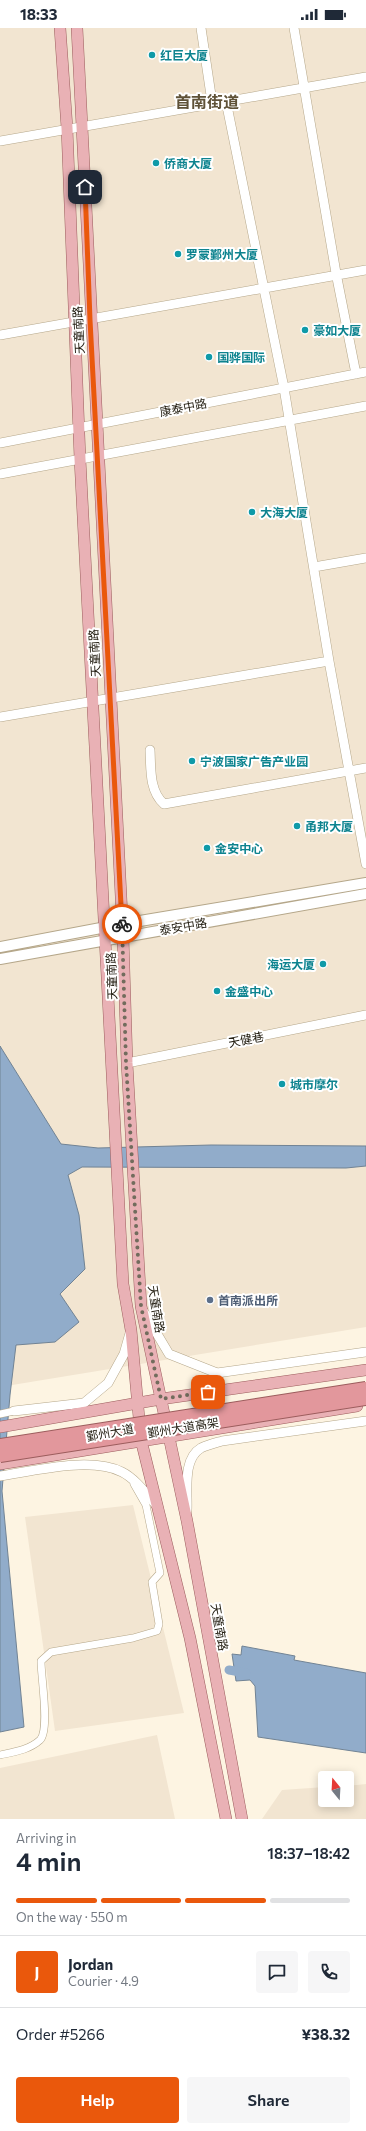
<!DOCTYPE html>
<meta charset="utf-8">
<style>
body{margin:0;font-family:Commissioner,"Noto Sans SC",sans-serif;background:#f6f6f7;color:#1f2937;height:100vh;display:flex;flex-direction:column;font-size:15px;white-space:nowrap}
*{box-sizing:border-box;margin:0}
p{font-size:13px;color:#747a83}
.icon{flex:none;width:22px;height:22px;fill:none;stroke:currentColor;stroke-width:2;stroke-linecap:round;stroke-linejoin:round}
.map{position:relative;height:1791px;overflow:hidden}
.panel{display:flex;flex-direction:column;background:#fff;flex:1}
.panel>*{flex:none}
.needle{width:26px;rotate:342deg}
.buttons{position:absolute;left:318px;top:1743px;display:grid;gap:8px}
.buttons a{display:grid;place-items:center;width:36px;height:36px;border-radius:4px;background:#fff;box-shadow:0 2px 10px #0003;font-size:20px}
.pin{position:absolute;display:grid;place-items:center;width:34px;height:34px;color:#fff;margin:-17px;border-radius:8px;box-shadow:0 2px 6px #0006}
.courier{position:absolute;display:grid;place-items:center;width:40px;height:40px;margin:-20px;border:3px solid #ea580c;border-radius:50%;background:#fff;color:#222;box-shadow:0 1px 5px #0007}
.overview em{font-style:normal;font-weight:600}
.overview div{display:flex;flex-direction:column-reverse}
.overview{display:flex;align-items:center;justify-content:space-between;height:68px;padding:0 16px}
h1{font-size:26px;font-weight:600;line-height:30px}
.bar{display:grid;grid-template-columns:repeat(4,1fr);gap:6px 4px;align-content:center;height:48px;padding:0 16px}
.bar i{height:5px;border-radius:3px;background:#e0e1e3}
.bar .active{background:#ea580c}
.bar p{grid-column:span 4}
.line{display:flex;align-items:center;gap:10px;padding:0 16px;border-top:1px solid #e0e1e3}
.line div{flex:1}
.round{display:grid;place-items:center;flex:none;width:42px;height:42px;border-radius:4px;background:#f6f6f7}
.action{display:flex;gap:8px;margin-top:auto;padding:8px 16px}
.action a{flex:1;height:46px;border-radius:4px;background:#ea580c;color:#fff;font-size:16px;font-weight:600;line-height:46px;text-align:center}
.action a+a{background:#f6f6f7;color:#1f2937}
.status{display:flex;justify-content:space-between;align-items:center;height:28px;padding:0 20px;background:#fff;direction:ltr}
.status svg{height:11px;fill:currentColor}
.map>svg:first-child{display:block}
.commercial{fill:#f2e5d1}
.water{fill:#91acca;stroke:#718394}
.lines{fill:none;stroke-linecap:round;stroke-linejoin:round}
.canal{stroke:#91acca;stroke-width:9}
.minor-casing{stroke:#b5a78a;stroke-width:8}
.tertiary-casing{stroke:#b5a78a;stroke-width:10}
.secondary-casing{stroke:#b5a78a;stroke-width:12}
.primary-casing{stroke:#9c5d5d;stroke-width:12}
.minor{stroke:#fff;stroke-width:7}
.tertiary{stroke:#fff;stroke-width:9}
.secondary{stroke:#fff;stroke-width:10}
.primary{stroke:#e9b1b5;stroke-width:11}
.trunk-bridge-casing{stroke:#9c5d5d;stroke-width:14;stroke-linecap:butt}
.trunk-bridge{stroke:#e2979c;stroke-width:12}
.done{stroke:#726c5d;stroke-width:4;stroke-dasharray:0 7.2}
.route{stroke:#ea580c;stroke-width:5}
.culture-dot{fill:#0f9aa8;stroke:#fff;stroke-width:1.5}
.service-dot{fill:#5c6f8a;stroke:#fff;stroke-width:1.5}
.labels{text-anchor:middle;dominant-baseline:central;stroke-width:4;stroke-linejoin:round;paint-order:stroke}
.culture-label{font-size:12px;font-weight:bold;fill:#0d838f;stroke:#fff;text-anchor:start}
.street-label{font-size:12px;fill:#272216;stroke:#fff}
.service-label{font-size:12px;font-weight:bold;fill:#4e5e75;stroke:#fff;text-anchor:start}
.district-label{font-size:16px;font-weight:bold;fill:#5f5238;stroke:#fff}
</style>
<div class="status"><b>18:33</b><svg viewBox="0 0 49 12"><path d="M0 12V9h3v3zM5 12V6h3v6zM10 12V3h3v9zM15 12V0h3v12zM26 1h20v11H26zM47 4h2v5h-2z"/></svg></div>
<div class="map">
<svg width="366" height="1791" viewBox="0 0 366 1791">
<rect width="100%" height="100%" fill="#fdf4e2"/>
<path class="commercial" d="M0 0H366V1299L0 1359Z
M133 1477 184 1685 55 1703 25 1489Z
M157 1707 175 1791H0V1740Z
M366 1756V1791H262L282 1762 325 1759V1772H347V1758Z"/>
<path class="water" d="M0 1018 61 1116 98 1120 211 1117 366 1118V1138L346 1140 82 1139 68 1147 79 1187 85 1241 60 1266 79 1294 55 1314 16 1317 10 1367 2 1463 24 1699 0 1704Z
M242 1618 295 1628 294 1632 366 1645V1725L258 1709 255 1658 250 1652 236 1653 232 1626 241 1627Z"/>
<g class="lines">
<path class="canal" d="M229 1642 246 1645"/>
<g class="minor-casing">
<path id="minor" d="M0 1386 14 1383
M0 1727C14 1724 29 1722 40 1712 50 1702 41 1649 41 1633L51 1624 133 1610 157 1603 159 1596 152 1554 160 1545 146 1477 134 1456"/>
</g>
<g class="tertiary-casing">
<path id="tertiary" d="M201 0 212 74
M294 0 336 245 356 346
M226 73 284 360 329 633 366 836
M0 113 366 49
M0 307 366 242
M0 415 366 344
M0 446 366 378
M314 539 366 530
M0 689 329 633
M150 722C151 740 149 763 164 776L366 740
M127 1035 366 987
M144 1284 169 1326 217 1345 366 1324
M14 1383 84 1375 108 1355 124 1326 130 1305
M0 1448C33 1443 91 1428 122 1444 136 1451 147 1467 157 1478
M187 1482C188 1464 182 1431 201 1420 207 1417 215 1415 222 1413L366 1393"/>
</g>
<g class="secondary-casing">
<path id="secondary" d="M0 919 122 896 366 855
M0 931 366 866"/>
</g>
<g class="primary-casing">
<path id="primary" d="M60 0 67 100 80 431 123 1256 131 1302 141 1412 190 1610 226 1791
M77 0 123 908 127 1035 141 1278 187 1493 242 1791
M0 1399 161 1371 366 1342
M0 1436 357 1378"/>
</g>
<use href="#minor" class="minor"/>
<use href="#tertiary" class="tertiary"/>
<use href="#secondary" class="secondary"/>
<use href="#primary" class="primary"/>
<g class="trunk-bridge-casing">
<path id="trunk-bridge" d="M0 1417 366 1360
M0 1428 366 1371"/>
</g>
<use href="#trunk-bridge" class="trunk-bridge"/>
</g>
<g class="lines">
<path class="done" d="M122 896 126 1035 141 1278 161 1371 208 1364"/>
<path class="route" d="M85 159 90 292 122 896"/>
</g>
<g class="culture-dot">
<circle cx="152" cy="27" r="4"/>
<circle cx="156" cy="135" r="4"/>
<circle cx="178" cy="226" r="4"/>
<circle cx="305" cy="302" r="4"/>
<circle cx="209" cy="329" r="4"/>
<circle cx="252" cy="484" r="4"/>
<circle cx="192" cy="733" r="4"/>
<circle cx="297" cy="798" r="4"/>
<circle cx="207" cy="820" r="4"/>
<circle cx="323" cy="936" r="4"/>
<circle cx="217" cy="963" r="4"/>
<circle cx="282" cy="1056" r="4"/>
</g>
<circle class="service-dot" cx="210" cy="1272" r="4"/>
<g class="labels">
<g class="culture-label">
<text x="160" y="27">红巨大厦</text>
<text x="164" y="135">侨商大厦</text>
<text x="186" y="226">罗蒙鄞州大厦</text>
<text x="313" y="302">豪如大厦</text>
<text x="217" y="329">国骅国际</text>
<text x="260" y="484">大海大厦</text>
<text x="200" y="733">宁波国家广告产业园</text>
<text x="305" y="798">甬邦大厦</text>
<text x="215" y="820">金安中心</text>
<text x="315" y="936" text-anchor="end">海运大厦</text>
<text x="225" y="963">金盛中心</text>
<text x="290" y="1056">城市摩尔</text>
</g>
<g class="street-label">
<text transform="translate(78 302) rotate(-93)">天童南路</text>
<text transform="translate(183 379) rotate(-11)">康泰中路</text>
<text transform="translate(94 625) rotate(-93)">天童南路</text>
<text transform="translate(183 898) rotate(-10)">泰安中路</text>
<text transform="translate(111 948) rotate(-92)">天童南路</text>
<text transform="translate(246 1011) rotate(-11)">天健巷</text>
<text transform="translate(157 1281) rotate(81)">天童南路</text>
<text transform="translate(183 1399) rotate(-9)">鄞州大道高架</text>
<text transform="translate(110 1404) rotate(-10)">鄞州大道</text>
<text transform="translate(220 1599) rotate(80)">天童南路</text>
</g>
<g class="service-label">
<text x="218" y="1272">首南派出所</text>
</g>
<g class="district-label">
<text x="207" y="73">首南街道</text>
</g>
</g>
</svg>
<div class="buttons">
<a><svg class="needle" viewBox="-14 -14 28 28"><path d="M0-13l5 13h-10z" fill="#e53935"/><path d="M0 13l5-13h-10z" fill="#747a83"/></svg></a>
</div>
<div class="pin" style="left:208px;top:1364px;background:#ea580c"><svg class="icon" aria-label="bag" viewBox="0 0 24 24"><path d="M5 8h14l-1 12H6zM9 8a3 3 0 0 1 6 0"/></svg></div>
<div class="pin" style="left:85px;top:159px;background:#1f2937"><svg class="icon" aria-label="home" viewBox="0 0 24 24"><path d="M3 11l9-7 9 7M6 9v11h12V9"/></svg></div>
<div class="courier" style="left:122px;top:896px"><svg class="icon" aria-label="bike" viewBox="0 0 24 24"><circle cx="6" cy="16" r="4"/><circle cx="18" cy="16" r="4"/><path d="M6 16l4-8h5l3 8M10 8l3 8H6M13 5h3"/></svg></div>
</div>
<section class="panel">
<div class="overview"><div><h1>4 min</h1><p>Arriving in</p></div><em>18:37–18:42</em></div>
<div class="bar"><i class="active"></i><i class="active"></i><i class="active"></i><i></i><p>On the way · 550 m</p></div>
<div class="line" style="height:72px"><b class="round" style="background:#ea580c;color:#fff">J</b><div><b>Jordan</b><p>Courier · 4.9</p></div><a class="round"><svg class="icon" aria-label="chat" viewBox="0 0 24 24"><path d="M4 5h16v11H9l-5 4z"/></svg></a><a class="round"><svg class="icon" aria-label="phone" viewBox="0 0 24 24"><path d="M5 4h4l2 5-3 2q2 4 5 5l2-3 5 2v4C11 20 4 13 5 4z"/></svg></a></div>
<div class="line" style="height:52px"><div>Order #5266</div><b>¥38.32</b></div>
<div class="action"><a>Help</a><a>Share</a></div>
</section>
